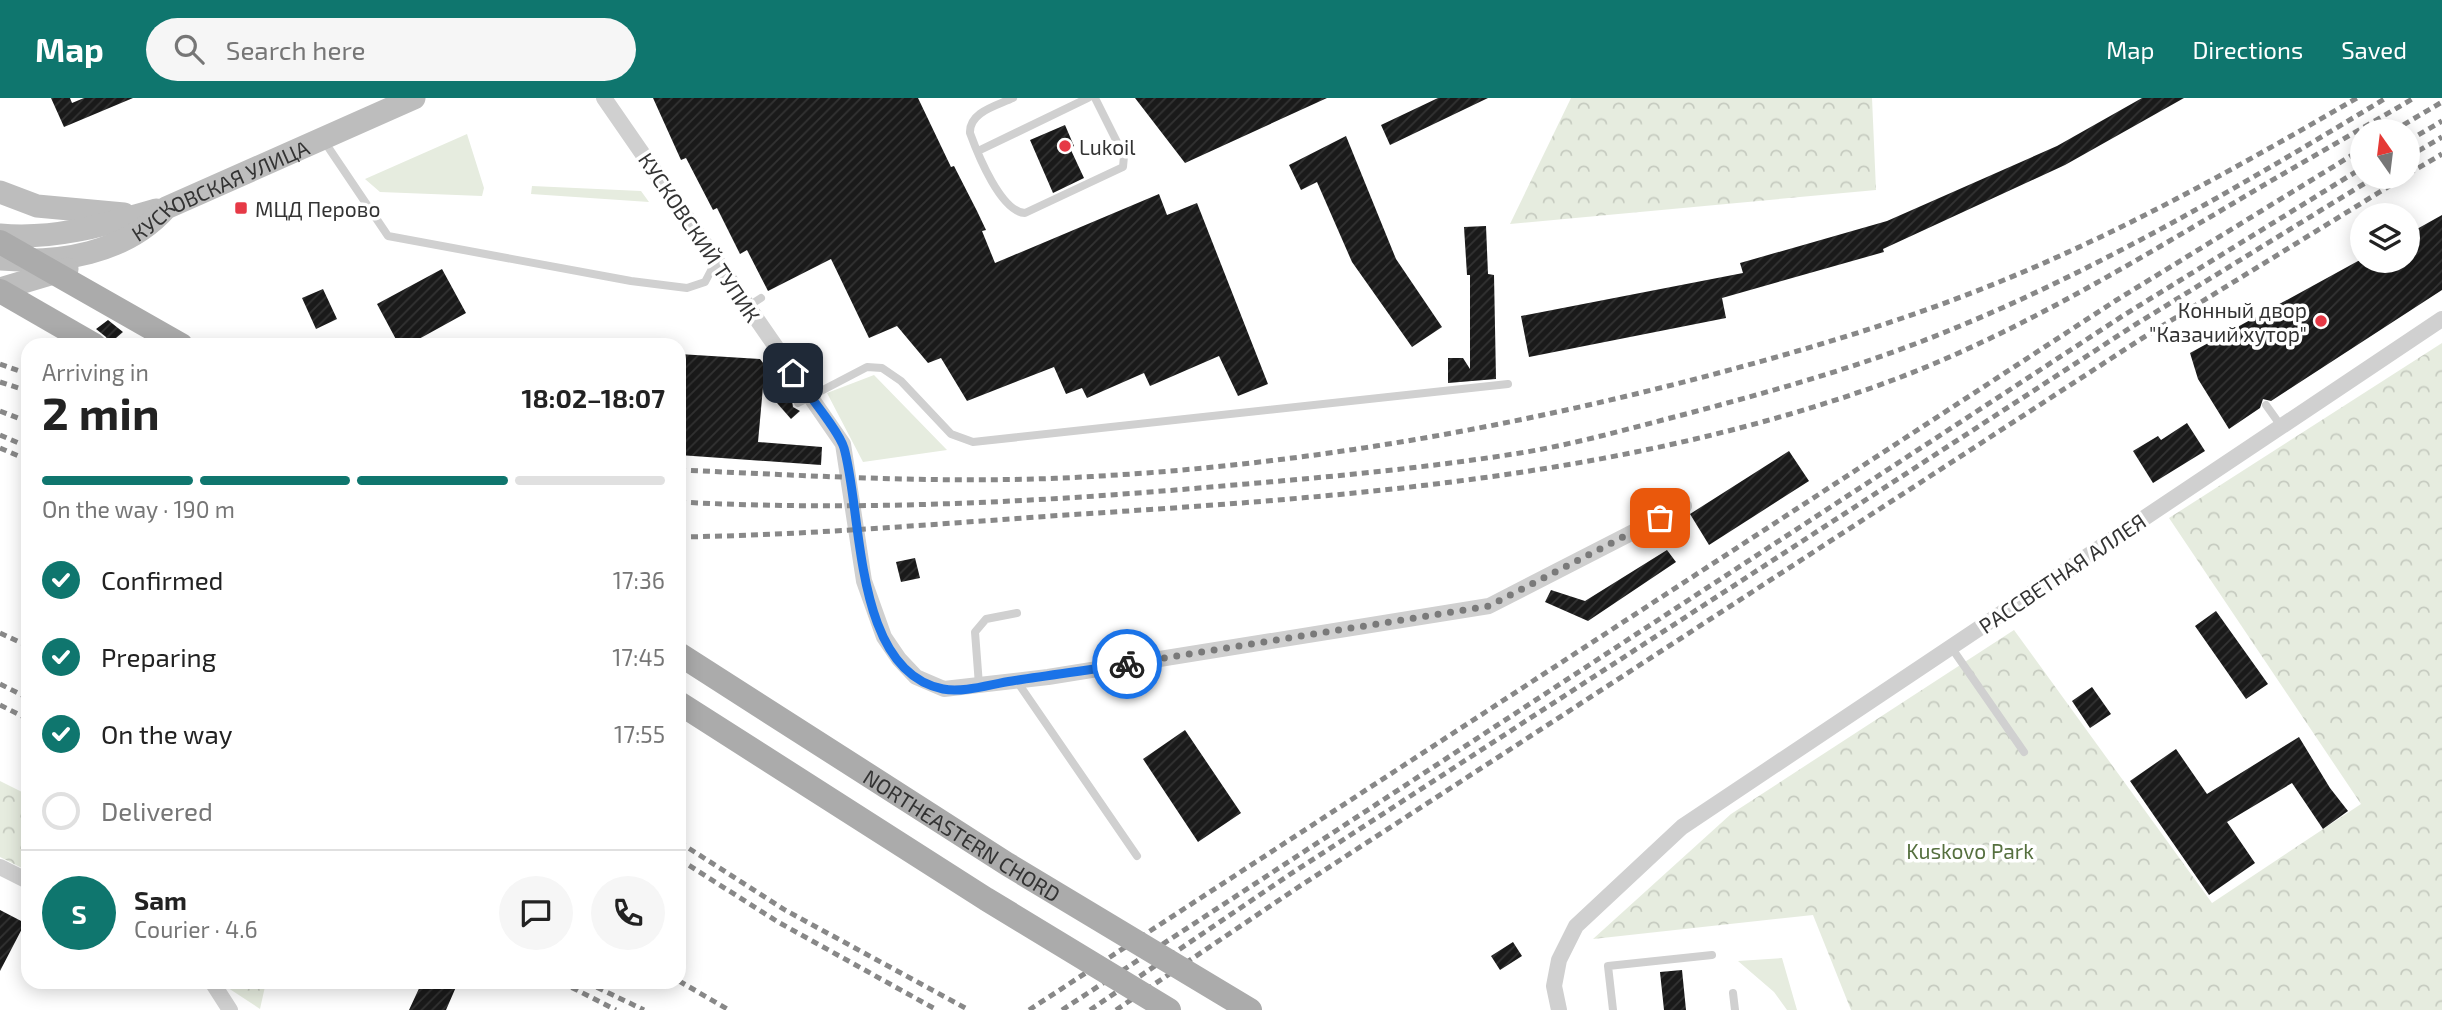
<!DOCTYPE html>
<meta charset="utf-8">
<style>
body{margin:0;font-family:"Exo 2",sans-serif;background:#f6f6f6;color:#222;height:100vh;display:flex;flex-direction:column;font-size:26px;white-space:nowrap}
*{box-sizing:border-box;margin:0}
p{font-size:23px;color:#767676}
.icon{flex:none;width:38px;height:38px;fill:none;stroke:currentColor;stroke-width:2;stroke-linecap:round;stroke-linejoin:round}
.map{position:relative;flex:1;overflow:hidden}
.drawer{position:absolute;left:21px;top:240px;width:665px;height:651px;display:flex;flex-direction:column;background:#fff;border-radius:21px;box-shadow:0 4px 18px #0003}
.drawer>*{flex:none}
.needle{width:46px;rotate:346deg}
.fabs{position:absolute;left:2350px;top:21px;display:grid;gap:14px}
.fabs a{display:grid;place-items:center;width:70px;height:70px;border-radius:50%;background:#fff;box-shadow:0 4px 18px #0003;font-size:35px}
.pin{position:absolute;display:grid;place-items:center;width:60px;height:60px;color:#fff;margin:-30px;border-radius:14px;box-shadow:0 4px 10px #0006}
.courier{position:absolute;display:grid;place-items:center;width:70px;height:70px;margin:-35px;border:5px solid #1a73e8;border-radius:50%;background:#fff;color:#222;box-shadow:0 2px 9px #0007}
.overview em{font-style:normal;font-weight:700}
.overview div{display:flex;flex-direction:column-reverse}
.overview{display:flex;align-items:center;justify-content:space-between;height:119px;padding:0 21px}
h1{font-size:46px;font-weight:700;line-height:52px}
.bar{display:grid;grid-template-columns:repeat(4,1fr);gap:10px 7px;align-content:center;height:84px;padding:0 21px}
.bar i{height:9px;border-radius:5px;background:#e0e0e0}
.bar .active{background:#0f766e}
.bar p{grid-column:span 4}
.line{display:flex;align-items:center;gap:18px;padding:0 21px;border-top:2px solid #e0e0e0}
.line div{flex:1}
.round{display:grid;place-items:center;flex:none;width:74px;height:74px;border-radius:37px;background:#f6f6f6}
ol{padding:0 21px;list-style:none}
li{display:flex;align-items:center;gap:21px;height:77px}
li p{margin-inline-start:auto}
li .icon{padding:7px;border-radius:50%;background:#0f766e;color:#fff;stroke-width:4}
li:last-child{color:#767676}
li i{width:38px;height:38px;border:4px solid #e0e0e0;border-radius:50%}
header{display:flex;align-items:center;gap:42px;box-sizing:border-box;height:98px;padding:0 35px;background:#0f766e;color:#fff}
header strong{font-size:33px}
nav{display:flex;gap:38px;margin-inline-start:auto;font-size:24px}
.search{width:490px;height:63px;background:#f6f6f6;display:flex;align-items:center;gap:18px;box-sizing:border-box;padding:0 24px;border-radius:38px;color:#767676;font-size:26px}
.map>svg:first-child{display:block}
.grass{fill:#e6ecdf}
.forest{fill:url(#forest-crowns)}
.building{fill:url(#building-hatch)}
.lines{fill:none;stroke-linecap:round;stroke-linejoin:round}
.lane{stroke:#d0d0d0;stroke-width:8}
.street{stroke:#d0d0d0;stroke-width:16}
.secondary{stroke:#bdbdbd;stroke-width:23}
.primary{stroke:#ababab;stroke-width:24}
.rail{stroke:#888;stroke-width:5;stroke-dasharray:7 5;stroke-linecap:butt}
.primary-bridge{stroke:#ababab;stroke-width:24}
.done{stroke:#7a7a7a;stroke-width:7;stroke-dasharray:0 12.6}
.route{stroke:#1a73e8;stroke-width:9}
.poi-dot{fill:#e63946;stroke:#fff;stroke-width:2.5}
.labels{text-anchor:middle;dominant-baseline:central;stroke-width:7;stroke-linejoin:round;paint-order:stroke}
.poi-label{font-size:21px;fill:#333;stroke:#fff;text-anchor:start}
.street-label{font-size:21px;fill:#333;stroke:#fff}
.park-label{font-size:21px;fill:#56703f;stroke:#fff}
</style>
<header>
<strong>Map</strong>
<div class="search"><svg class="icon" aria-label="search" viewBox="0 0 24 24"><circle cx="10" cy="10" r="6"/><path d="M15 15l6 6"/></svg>Search here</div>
<nav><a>Map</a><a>Directions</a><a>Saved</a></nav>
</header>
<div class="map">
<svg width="2442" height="912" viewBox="0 0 2442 912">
<defs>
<pattern id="forest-crowns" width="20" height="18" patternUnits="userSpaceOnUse" patternTransform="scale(1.75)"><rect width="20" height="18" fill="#e6ecdf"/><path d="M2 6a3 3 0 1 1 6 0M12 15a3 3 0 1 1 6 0" fill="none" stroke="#c6cbc0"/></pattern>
<pattern id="building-hatch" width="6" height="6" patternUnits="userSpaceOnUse" patternTransform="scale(1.75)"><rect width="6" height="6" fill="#1a1a1a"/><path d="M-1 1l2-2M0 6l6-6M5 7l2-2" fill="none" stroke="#333"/></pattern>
</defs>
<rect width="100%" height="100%" fill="#fff"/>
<path class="grass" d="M467 36 484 90 482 98 380 94 365 81Z
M532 88 641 93 649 104 531 96Z
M874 277 947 352 863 364 827 295Z
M1782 860 1797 912H1787L1774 894 1738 863Z"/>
<path class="forest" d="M1571 0H1872L1876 92 1510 126Z
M2442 245V912H1851L1813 817 1593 841 1731 716 2014 532 2212 805 2361 706 2169 420Z
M0 683 28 697V773L0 759Z
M219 884H266L260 911Z"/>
<path class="building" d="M51 0H70L72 5 84 0H133L64 29Z
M653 0H918L951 69 954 68 977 113 986 132 982 133 995 165 1159 96 1167 117 1197 105 1268 286 1238 298 1219 258 1150 288 1144 275 1087 300 1082 290 1066 296 1054 269 967 303 941 260 928 265 897 228 869 240 831 161 768 193 747 152 740 156 717 110 713 112 686 60 681 62Z
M1135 0H1327L1185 65Z
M1438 0H1488L1390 47 1381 27Z
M2142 0H2184L2065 67 1883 151 1884 154 1722 200 1726 220 1529 259 1521 218 1743 175 1740 165 1887 123 2057 48Z
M1065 27 1074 48 1070 50 1084 80 1053 95 1030 42Z
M1346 38 1396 161 1442 229 1412 249 1352 164 1317 84 1301 92 1289 67Z
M2442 117V192L2271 303 2263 301 2260 310 2229 331 2198 281 2190 255 2358 163H2408V136Z
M1486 128 1488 176 1494 177 1496 281 1448 285V260H1463L1470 271V177H1467L1464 129Z
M442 171 466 215 408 247H399L377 206Z
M323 191 337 221 316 231 302 200Z
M108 222 123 234 109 246 106 239 96 231Z
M679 256 760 261 792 303 793 309 800 313 791 321 763 289 758 344 822 349 821 367 679 357Z
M2187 325 2205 353 2153 385 2133 353 2158 338 2161 342Z
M1789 353 1809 383 1709 447 1690 416Z
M1667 452 1676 464 1588 523 1545 504 1551 492 1585 503Z
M915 460 920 480 901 484 896 464Z
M2216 513 2268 586 2246 601 2195 528Z
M2092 589 2111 616 2090 630 2072 603Z
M1185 632 1241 715 1198 744 1143 661Z
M2299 639 2330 690 2348 713 2323 731 2292 685 2227 724 2255 765 2209 797 2130 683 2176 651 2207 696Z
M0 812 25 825 0 873Z
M1513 844 1522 858 1500 872 1491 858Z
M1682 872 1686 912H1664L1660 874Z
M422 884H444L456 889 446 912H409Z"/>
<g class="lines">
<path class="lane" d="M1013 0C996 8 969 14 970 35 978 57 1001 114 1025 115L1123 69 1124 58 1095 0
M324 43 388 138 631 183 687 190 705 184 715 165
M978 53 1088 0
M747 209 761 200
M798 305 867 269 882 270 901 283 951 336 973 344 1508 286
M2266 307 2281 328
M1951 549 2024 654
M1016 582 1137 758
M979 587 975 534 986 521 1017 515
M1733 895 1735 912
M1613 912 1608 868 1712 857"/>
<path class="street" d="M604 0 843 346 864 483 884 539 899 561 916 579 944 591 1048 579 1489 508 1684 408
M0 769 28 783
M212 884 230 912
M1559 912 1554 888 1559 862 1576 828 1682 729 2442 221"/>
<g class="secondary">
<path d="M0 94 37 108 124 116"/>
<path d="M0 137C55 142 104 127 156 112"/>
<path id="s1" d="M0 161C58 166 125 156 166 110L414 0"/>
<path d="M0 191 67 171"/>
</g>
<path class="primary" d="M0 193 94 247"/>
<path class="rail" d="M2393 33 2442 4
M2408 43 2442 23
M2408 59 2442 39
M2408 76 2442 56
M0 266 28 276
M0 284 28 293
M0 313 28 324
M0 337 28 349
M0 350 28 362
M679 372C819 378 960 387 1100 378 1310 366 1520 328 1722 274 1827 246 1931 214 2030 171 2144 122 2250 62 2357 0
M679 404C853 413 1025 405 1199 390 1306 381 1413 372 1520 355 1576 346 1631 330 1686 316 1773 293 1859 269 1943 235 2097 173 2244 86 2386 0
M679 439C813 437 947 425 1081 416 1349 399 1619 379 1874 289 2001 244 2117 174 2232 106 2292 70 2353 36 2414 0
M0 535 28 548
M0 586 28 600
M0 607 28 621
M679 744 785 812 969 912
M679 761 778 824 937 912
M679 883 729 912
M561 884 616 912
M586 884 644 912
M1029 912 2115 203 2362 51
M1062 912 2124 217 2362 70
M1090 912 1289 777 2133 228 2375 79
M1116 912 1297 790 2141 241 2404 79"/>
<g class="primary-bridge">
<path d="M0 144 181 247"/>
<path id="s2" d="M679 556 1007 766 1250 912"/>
<path d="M679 605 986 801 1169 912"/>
</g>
</g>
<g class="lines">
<path class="done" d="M1127 566 1489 508 1660 420"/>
<path class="route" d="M793 275C805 293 838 331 844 350 863 417 853 573 943 591 964 595 991 586 1012 583 1050 577 1089 572 1127 566"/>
</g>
<g class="poi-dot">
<circle cx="1065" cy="48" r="7"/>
<rect x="234" y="103" width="14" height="14" rx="3.5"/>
<circle cx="2321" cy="223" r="7"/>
</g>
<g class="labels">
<g class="poi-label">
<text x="1079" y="48">Lukoil</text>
<text x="255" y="110">МЦД Перово</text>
<text x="2307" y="211" text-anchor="end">Конный двор<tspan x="2307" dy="24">"Казачий хутор"</tspan></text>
</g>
<g class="street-label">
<text stroke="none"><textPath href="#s1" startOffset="236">КУСКОВСКАЯ УЛИЦА</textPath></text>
<text transform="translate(700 139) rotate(56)">КУСКОВСКИЙ ТУПИК</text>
<text transform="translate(2062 475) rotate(-34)">РАССВЕТНАЯ АЛЛЕЯ</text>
<text stroke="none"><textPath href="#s2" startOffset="336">NORTHEASTERN CHORD</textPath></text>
</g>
<g class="park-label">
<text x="1970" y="752">Kuskovo Park</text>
</g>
</g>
</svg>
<div class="fabs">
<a><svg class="needle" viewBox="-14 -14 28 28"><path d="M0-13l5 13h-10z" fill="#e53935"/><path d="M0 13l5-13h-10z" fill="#767676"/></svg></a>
<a><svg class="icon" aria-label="layers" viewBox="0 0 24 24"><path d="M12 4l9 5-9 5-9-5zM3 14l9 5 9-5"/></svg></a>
</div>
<div class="pin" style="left:1660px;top:420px;background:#ea580c"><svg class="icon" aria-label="bag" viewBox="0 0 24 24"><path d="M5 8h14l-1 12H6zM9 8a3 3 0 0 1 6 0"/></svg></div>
<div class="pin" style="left:793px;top:275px;background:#1f2937"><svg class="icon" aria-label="home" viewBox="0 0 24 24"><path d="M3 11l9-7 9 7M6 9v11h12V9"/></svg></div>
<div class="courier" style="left:1127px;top:566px"><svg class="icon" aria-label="bike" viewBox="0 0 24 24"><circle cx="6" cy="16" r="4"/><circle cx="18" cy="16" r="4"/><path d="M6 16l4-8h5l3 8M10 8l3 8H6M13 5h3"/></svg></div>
<section class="drawer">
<div class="overview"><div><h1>2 min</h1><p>Arriving in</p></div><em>18:02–18:07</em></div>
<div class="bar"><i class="active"></i><i class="active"></i><i class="active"></i><i></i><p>On the way · 190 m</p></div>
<ol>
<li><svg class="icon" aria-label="check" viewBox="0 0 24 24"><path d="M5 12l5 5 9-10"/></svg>Confirmed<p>17:36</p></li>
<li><svg class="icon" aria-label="check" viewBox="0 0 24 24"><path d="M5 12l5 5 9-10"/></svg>Preparing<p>17:45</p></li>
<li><svg class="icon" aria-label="check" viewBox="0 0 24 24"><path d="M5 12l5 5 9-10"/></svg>On the way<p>17:55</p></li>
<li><i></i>Delivered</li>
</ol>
<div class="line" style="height:126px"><b class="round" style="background:#0f766e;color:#fff">S</b><div><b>Sam</b><p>Courier · 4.6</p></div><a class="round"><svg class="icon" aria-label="chat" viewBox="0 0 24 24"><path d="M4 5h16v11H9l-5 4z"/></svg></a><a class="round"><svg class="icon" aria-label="phone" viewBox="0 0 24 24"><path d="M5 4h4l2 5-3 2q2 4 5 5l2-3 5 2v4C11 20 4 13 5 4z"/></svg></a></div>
</section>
</div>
